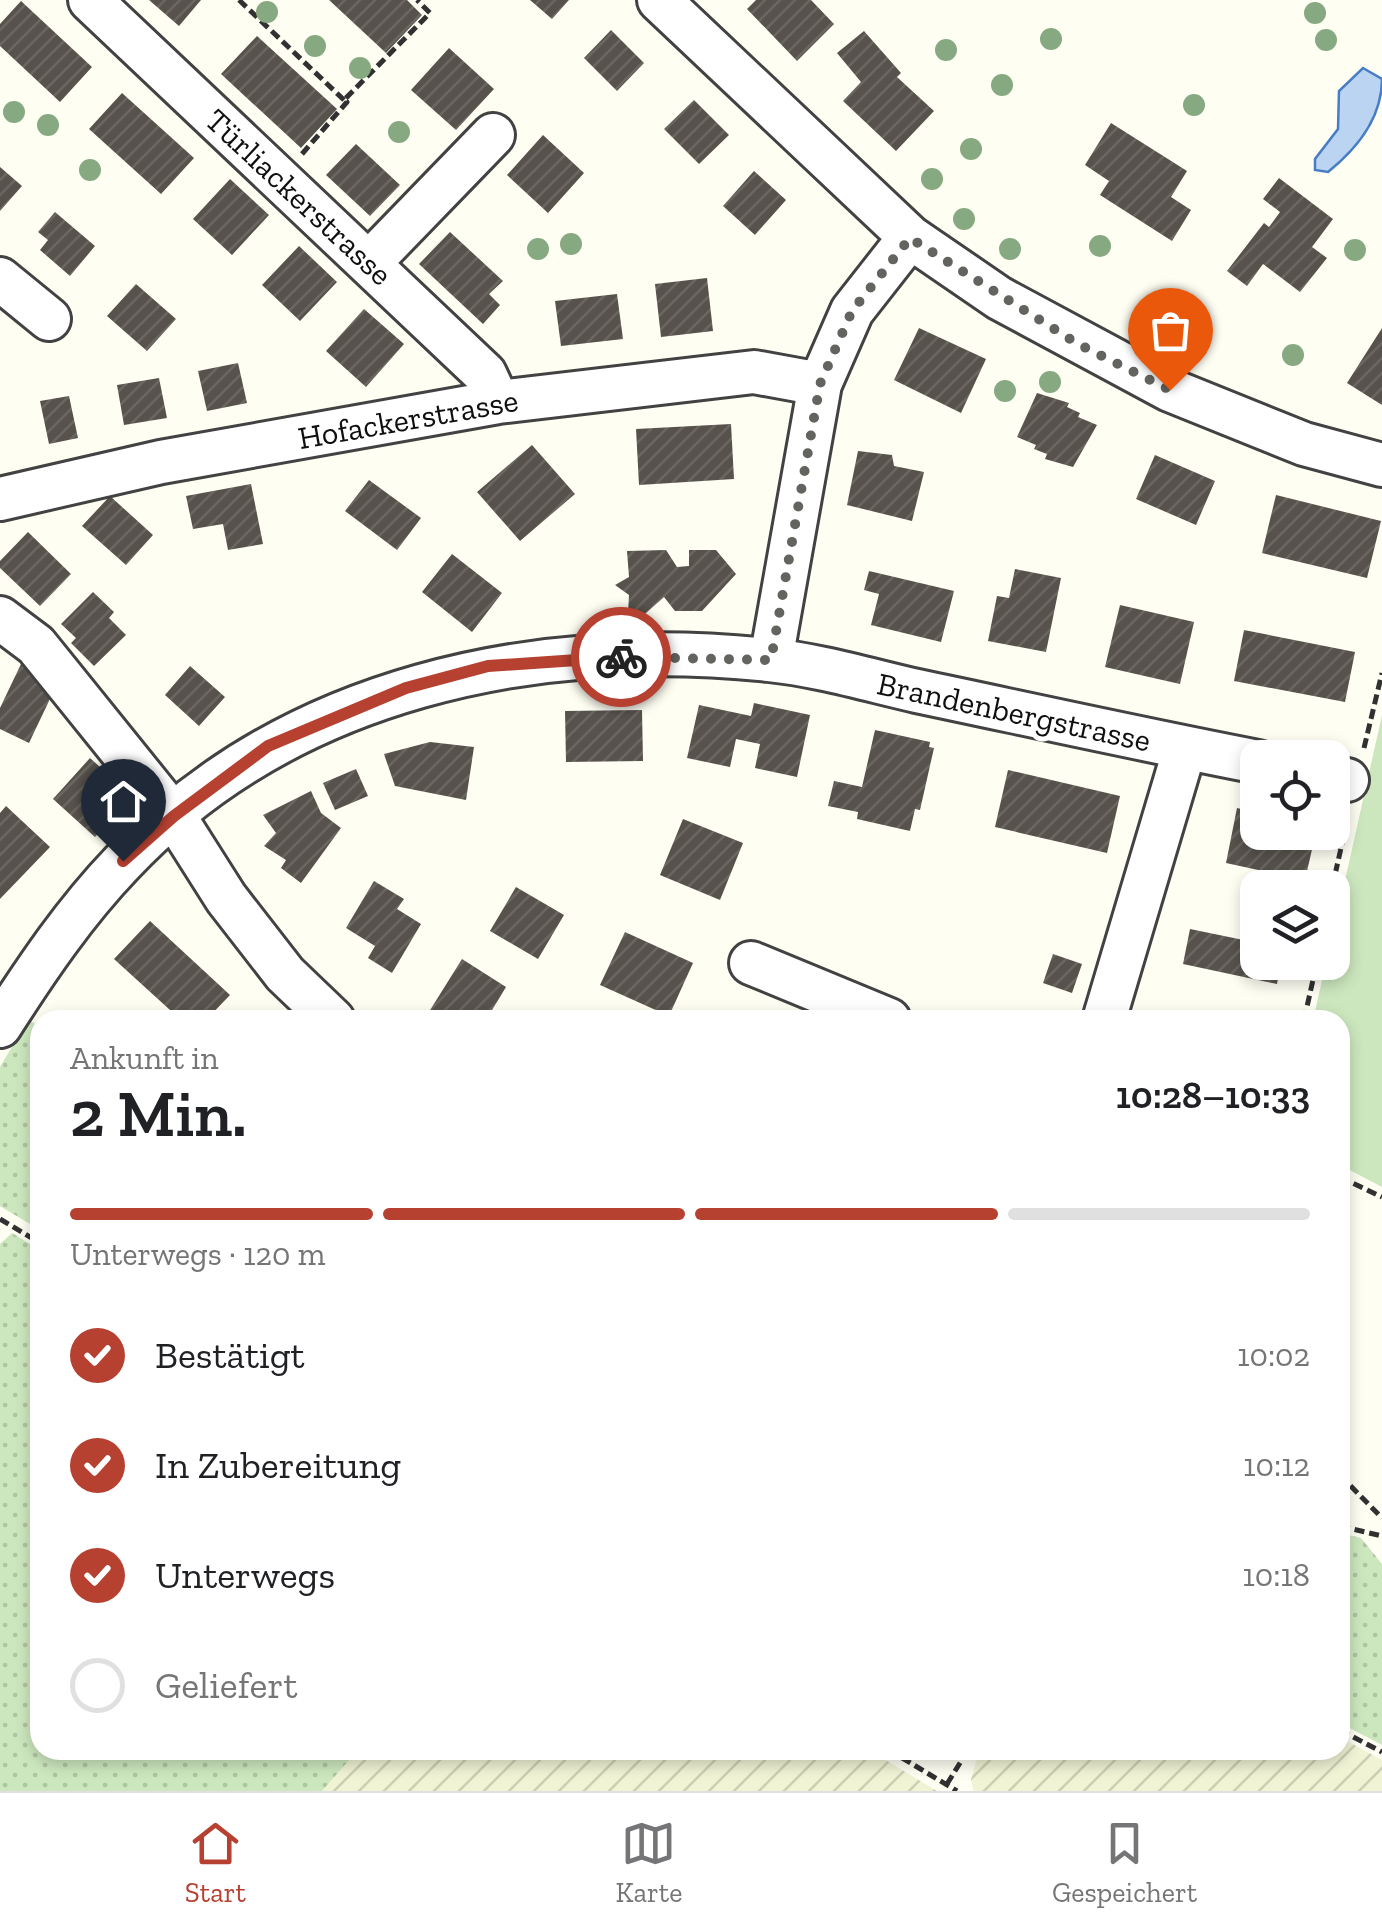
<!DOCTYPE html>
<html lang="de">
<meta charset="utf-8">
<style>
body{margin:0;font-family:"Zilla Slab",serif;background:#f6f6f6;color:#202124;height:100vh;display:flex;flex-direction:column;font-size:38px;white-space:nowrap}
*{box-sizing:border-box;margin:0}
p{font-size:32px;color:#757577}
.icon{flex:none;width:55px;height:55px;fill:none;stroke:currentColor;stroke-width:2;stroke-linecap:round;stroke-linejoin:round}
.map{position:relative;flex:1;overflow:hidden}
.drawer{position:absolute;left:30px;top:1010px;width:1320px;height:750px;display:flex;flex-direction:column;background:#fff;border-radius:30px;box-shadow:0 5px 15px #0003}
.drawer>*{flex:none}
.tools{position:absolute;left:1240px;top:740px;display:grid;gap:20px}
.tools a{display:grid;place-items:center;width:110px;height:110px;border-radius:20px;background:#fff;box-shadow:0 5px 15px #0003;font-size:50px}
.pin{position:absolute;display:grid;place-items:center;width:85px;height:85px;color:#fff;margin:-102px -42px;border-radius:50% 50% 50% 0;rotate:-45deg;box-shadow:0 0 10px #0007}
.pin .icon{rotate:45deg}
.courier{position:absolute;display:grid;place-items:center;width:100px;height:100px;margin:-50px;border:8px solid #b64131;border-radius:50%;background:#fff;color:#222;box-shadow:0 2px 12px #0007}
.summary em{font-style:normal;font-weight:600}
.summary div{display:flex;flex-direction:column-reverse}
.summary{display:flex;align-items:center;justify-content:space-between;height:170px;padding:0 40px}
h1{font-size:65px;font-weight:600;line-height:75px}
.bar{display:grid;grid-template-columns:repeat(4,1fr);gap:15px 10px;align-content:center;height:120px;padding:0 40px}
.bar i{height:12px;border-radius:8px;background:#e0e0e0}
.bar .on{background:#b64131}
.bar p{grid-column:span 4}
ol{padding:0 40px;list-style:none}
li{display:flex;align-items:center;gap:30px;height:110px}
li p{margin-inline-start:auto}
li .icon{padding:10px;border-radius:50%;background:#b64131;color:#fff;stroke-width:4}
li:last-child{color:#757577}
li i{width:55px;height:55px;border:5px solid #e0e0e0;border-radius:50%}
.menu{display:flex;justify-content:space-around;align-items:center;height:140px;border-top:2px solid #e0e0e0;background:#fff;font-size:28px;color:#757577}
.menu a{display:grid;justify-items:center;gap:5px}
.menu .on{color:#b64131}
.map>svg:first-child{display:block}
.farmland{fill:url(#farmland-furrows)}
.grass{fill:url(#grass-dots)}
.garden{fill:#cce7be}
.water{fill:#bbd4f2;stroke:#477dc4;stroke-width:2.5}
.building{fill:url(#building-hatch)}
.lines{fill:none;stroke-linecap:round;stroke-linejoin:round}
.minor-casing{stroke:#424242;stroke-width:48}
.path{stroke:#313131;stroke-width:5;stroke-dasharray:10 5;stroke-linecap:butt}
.minor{stroke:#fff;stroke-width:42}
.tree{fill:#87a981}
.done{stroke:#63635f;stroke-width:10;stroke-dasharray:0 18}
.route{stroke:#b64131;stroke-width:12}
.labels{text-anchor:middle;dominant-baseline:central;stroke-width:10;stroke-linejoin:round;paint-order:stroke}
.street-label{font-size:32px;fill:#0f0f0f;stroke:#fff}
</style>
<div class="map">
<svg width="1382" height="1791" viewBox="0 0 1382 1791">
<defs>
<pattern id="farmland-furrows" width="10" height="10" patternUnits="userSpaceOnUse" patternTransform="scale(2.5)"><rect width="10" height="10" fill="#f0f3d4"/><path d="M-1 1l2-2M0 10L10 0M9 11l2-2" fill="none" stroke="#cdcfb5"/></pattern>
<pattern id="grass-dots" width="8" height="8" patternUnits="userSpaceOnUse" patternTransform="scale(2.5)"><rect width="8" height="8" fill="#cce7be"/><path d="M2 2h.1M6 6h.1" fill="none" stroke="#aec5a2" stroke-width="1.8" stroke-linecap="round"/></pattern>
<pattern id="building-hatch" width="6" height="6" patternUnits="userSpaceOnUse" patternTransform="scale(2.5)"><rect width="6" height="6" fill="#57524c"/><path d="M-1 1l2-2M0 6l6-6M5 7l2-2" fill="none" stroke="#6a6661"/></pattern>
</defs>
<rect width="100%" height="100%" fill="#fefef3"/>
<path class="farmland" d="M1340 1737 1382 1760V1791H974L971 1780 979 1750H1340Z
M358 1750H869L937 1791H322Z"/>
<path class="grass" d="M28 1020 40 1026V1230L0 1206V1067Z
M12 1233 40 1250V1750H358L322 1791H0V1244Z
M1340 1533 1361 1538 1382 1564V1745L1340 1723Z"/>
<path class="garden" d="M1382 715V1187L1340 1165V1020H1313L1326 963 1332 962 1333 934Z"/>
<path class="water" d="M1363 68 1382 79C1382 118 1358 148 1328 172L1315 170V159L1338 129 1339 91Z"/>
<path class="building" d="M149 0H201L179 26Z
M329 0H407L422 15 386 53Z
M530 0H569L552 19Z
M756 0H811L834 24 797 61 747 9Z
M21 1 92 67 60 102 0 46V24Z
M611 30 644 63 617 91 584 58Z
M864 31 901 73 897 77 934 111 896 151 843 101 861 82 837 53Z
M257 36 337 109 301 148 221 74Z
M449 48 494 89 456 130 411 90Z
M122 93 194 158 161 194 89 129Z
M694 100 729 135 699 164 664 129Z
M1111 123 1187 171 1171 197 1191 210 1172 241 1100 195 1109 181 1085 165Z
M543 135 584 173 548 213 507 175Z
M356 144 400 185 370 216 326 175Z
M0 167 22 186 0 211Z
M754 171 786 200 755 235 723 206Z
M1279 178 1333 219 1312 247 1327 258 1300 292 1263 264 1247 286 1227 271 1264 223 1269 227 1280 212 1263 199Z
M230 179 269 215 232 255 193 219Z
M55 212 95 246 70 276 40 250 48 240 38 232Z
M450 232 503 281 489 294 500 305 483 324 419 264Z
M299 246 337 282 300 321 262 285Z
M707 278 713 331 661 337 655 284Z
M136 284 176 319 147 351 107 316Z
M617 294 623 339 561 346 555 301Z
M364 309 404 344 366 387 326 351Z
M919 328 986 359 961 413 894 380Z
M1382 328V405L1347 383Z
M238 363 247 403 207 411 198 371Z
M159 378 167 418 124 425 117 385Z
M1037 393 1069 403 1067 407 1080 413 1078 417 1097 425 1073 467 1045 459 1047 454 1034 449 1036 445 1017 437Z
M69 396 78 438 49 444 40 401Z
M731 424 734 479 639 485 636 429Z
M532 445 575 494 520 541 477 492Z
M858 451 892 455 894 466 924 472 912 521 847 505Z
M1155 455 1215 481 1196 525 1136 499Z
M369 480 421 518 397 550 345 511Z
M251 484 263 544 228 550 223 524 193 529 186 496Z
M1276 495 1381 521 1367 578 1262 553Z
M110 496 153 535 126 565 82 526Z
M28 532 71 574 40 606 0 568V561Z
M666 550 677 567 689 566V550H716L736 574 702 611H675L664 597 646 613H628L629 595 615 585 629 577 627 551Z
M452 554 502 593 472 632 422 592Z
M1015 569 1061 578 1046 652 988 641 997 596 1009 598Z
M869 571 954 591 941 642 871 625 879 594 864 590Z
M93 592 114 612 109 618 126 635 94 666 71 643 76 638 61 624Z
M1120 605 1194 622 1180 684 1105 667Z
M1244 630 1355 652 1345 702 1234 681Z
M21 664 58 682 29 743 0 729V708Z
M190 666 225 697 199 726 165 695Z
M754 703 810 715 797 777 755 768 760 744 736 739 730 767 687 758 699 705 751 716Z
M642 710 643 761 566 762 565 711Z
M875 730 930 742 929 747 934 748 920 810 915 809 910 831 857 819 858 812 828 806 834 781 862 787Z
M430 742 474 747 466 800 395 786 384 754Z
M90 758 132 796 95 837 53 799Z
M356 769 368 796 335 810 323 783Z
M1008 770 1120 796 1107 853 995 827Z
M311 791 321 813 341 828 301 883 281 868 286 860 264 846 276 833 263 815Z
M6 806 50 847 0 899V813Z
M1237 808 1258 813V832H1316L1305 880 1226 863Z
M683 819 743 843 720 900 660 875Z
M374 881 404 899 397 909 421 924 392 973 368 958 375 946 346 928Z
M516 887 564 915 538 959 490 931Z
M150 921 230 995 206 1020H181L114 959Z
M1190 929 1258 943V962H1281L1277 984 1183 964Z
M625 932 693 963 669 1016 600 985Z
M1053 954 1082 964 1072 993 1043 983Z
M462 959 506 987 486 1020H435L427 1015Z"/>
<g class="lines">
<g class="minor-casing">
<path id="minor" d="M90 0 485 374 498 402
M659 0 910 237 999 298 1170 390 1304 444 1382 465
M369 263 493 135
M0 279 49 319
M0 499 161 462 498 402 754 372 820 384
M0 618 36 645 174 816 226 898 285 974 333 1020
M771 660 820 384 852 311 910 237
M1332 777 1347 780
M751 963 889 1020
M1104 1020 1185 748
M0 1026C37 968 75 912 122 863 288 686 536 636 769 660 818 665 869 680 917 691 1031 715 1144 740 1258 762"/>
</g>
<path class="path" d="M239 0 344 100
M302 154 347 102 344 100 430 13 417 0
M1364 748 1382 673
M1332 888 1348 817
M1304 1020 1317 962
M1340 1177 1382 1197
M0 1219 40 1243
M1340 1475 1382 1518
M1340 1526 1382 1536
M1340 1730 1382 1752
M889 1750 957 1791
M947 1784 968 1750"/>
<use href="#minor" class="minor"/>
</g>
<g class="tree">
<circle cx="267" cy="12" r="11"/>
<circle cx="1315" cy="13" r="11"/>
<circle cx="1051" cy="39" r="11"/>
<circle cx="1326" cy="40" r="11"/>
<circle cx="315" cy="46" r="11"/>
<circle cx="946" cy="50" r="11"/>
<circle cx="360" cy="68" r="11"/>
<circle cx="1002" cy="85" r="11"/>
<circle cx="1194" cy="105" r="11"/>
<circle cx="14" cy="112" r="11"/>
<circle cx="48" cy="125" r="11"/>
<circle cx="399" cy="132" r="11"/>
<circle cx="971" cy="149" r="11"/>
<circle cx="90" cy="170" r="11"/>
<circle cx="932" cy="179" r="11"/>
<circle cx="964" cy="219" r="11"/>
<circle cx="571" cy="244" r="11"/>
<circle cx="1100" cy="246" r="11"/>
<circle cx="538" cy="249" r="11"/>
<circle cx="1010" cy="249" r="11"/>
<circle cx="1355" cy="250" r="11"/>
<circle cx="1293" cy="355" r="11"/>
<circle cx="1050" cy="382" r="11"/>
<circle cx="1005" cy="391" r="11"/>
</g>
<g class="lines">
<path class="done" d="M621 657 771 660 820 384 852 311 910 238 1078 344 1170 390"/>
<path class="route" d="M123 861 174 816 268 746 406 688 488 666 621 657"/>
</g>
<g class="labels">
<g class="street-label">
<text transform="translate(299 197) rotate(43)">Türliackerstrasse</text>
<text transform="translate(408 419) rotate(-10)">Hofackerstrasse</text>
<text transform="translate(1014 712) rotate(12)">Brandenbergstrasse</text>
</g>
</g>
</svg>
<div class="tools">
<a><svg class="icon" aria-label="locate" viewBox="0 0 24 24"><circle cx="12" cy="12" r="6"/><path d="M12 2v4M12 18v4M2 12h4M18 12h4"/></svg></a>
<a><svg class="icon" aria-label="layers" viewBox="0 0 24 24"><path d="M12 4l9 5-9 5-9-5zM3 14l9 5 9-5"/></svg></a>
</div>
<div class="pin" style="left:1170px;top:390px;background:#ea580c"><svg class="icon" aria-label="bag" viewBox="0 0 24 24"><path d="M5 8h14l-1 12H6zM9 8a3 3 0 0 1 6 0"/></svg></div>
<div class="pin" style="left:123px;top:861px;background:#1f2937"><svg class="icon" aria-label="home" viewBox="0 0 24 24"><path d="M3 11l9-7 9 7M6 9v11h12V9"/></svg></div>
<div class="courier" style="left:621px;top:657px"><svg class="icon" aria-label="bike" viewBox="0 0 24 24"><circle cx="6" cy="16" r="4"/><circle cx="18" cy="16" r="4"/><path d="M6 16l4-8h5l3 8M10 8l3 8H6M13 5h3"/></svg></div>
<section class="drawer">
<div class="summary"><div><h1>2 Min.</h1><p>Ankunft in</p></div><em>10:28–10:33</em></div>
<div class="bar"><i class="on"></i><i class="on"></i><i class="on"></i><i></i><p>Unterwegs · 120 m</p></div>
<ol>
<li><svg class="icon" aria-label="check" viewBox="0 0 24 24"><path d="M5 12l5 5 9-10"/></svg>Bestätigt<p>10:02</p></li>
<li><svg class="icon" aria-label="check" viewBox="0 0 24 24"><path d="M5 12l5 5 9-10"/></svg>In Zubereitung<p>10:12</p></li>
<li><svg class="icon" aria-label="check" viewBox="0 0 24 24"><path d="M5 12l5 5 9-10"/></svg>Unterwegs<p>10:18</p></li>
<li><i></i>Geliefert</li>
</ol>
</section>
</div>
<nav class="menu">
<a class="on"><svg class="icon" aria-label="home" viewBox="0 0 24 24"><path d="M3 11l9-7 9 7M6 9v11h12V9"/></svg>Start</a>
<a><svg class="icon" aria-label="map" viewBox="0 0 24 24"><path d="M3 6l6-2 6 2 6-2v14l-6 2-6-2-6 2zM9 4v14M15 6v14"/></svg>Karte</a>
<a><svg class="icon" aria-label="saved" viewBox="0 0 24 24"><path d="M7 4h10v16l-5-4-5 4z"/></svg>Gespeichert</a>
</nav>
